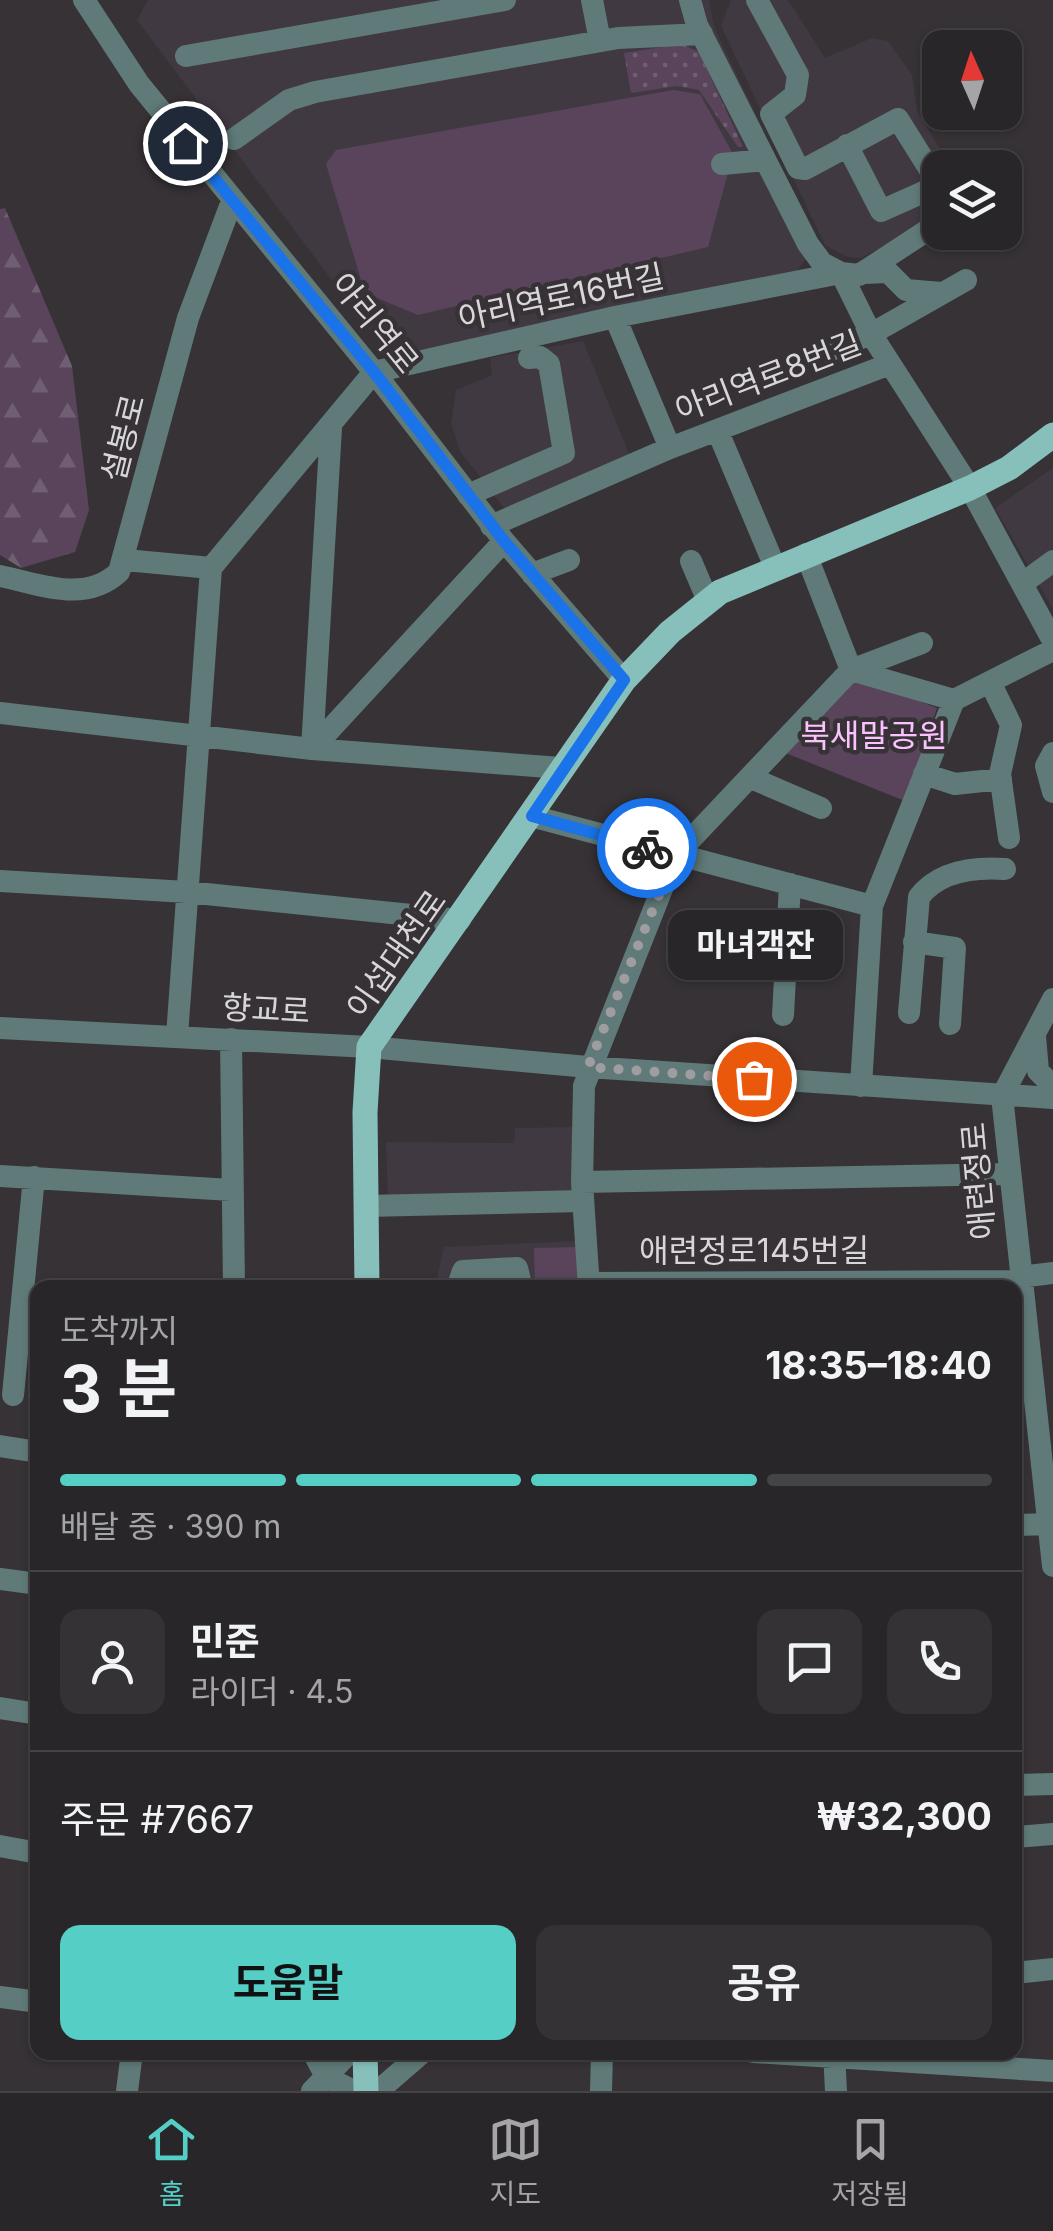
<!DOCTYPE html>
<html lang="ko">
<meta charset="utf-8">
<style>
body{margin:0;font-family:Inter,"Noto Sans KR",sans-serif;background:#343234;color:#f1f3f6;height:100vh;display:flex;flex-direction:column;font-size:38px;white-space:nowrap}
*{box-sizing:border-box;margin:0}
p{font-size:32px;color:#a5a5a8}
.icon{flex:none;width:55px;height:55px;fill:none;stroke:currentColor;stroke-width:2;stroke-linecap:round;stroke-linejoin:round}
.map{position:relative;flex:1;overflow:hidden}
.details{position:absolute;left:30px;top:1280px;width:992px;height:780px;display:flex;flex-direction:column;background:#282628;border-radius:20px;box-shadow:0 2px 8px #0004,0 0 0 2px #444345}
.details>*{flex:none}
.needle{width:65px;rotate:357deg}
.controls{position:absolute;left:922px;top:30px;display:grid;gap:20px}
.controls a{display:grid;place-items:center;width:100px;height:100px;border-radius:20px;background:#282628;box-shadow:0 2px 8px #0004,0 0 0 2px #444345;font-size:50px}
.pin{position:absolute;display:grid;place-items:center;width:85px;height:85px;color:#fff;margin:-42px;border:5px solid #fff;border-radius:50%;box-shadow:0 2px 10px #0007}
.courier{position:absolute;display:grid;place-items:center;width:100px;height:100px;margin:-50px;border:8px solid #1a73e8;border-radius:50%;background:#fff;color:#222;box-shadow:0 2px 12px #0007}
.bubble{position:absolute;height:70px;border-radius:20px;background:#282628;box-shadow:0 2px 8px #0004,0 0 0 2px #444345;font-size:32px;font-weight:700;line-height:70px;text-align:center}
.head em{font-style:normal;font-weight:700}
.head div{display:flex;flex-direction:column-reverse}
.head{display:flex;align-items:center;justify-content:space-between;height:170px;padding:0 30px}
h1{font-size:65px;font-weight:700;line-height:75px}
.bar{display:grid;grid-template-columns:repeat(4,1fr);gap:15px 10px;align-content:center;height:120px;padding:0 30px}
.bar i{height:12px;border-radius:8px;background:#444345}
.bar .selected{background:#55cec5}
.bar p{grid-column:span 4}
.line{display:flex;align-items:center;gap:25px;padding:0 30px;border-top:2px solid #444345}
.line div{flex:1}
.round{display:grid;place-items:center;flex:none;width:105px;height:105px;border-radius:20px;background:#343234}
.action{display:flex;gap:20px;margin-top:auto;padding:20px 30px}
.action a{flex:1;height:115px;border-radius:20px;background:#55cec5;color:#111;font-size:40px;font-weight:700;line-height:115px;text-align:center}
.action a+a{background:#343234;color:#f1f3f6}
.tab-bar{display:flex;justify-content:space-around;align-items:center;height:140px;border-top:2px solid #444345;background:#282628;font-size:28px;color:#a5a5a8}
.tab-bar a{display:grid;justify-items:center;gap:5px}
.tab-bar .selected{color:#55cec5}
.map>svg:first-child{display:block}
.built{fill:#413942}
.grass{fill:url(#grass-dots)}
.forest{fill:url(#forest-firs)}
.park{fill:#59445b}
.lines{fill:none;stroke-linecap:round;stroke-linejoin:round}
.minor{stroke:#5f7a78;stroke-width:22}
.major{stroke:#87c0bb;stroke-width:25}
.done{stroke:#a09da0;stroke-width:10;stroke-dasharray:0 18}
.route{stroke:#1a73e8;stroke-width:12}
.labels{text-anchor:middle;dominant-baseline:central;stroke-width:9;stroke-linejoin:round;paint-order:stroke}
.street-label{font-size:32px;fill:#d9d6d9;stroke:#363236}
.park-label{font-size:32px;fill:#fac2fe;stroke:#363236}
</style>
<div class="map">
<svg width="1053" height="2091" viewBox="0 0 1053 2091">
<defs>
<pattern id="grass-dots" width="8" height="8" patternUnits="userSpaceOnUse" patternTransform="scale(2.5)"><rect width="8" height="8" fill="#59445b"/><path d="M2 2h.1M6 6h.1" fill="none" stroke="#705e72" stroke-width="1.8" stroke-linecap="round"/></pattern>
<pattern id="forest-firs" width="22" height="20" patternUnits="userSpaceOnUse" patternTransform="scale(2.5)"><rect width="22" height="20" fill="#59445b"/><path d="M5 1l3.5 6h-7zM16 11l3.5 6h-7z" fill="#705e72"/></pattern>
</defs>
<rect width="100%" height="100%" fill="#363236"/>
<path class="built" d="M148 0H709L714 27 818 244 795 273 411 352 370 331 137 20Z
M731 0H788L825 58 872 38 888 41 912 75 917 111 951 167 940 168V217L861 258 848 257 825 245 721 26Z
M583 341 632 461 507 512 460 451 451 423 456 390 492 375 490 358Z
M1053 468V609L995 508Z
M577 1127 578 1198 388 1201 386 1142 514 1143 515 1128Z
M577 1241 579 1287 435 1288 444 1247Z"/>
<path class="grass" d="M681 44 699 52 743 147H738L699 90 677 86 631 93 624 53Z"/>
<path class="forest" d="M5 208 72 366 89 510 75 552 21 568 0 555V209Z"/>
<path class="park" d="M673 90 700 94 733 154 708 247 418 315 365 293 326 164 336 150Z
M852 675 937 708 905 801 783 752Z
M578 1247 580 1287H535L534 1248Z"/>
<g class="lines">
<path class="minor" d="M84 0 139 84 374 372 504 541 624 680
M592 0 600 41
M690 0 697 25 808 244 822 263 841 273
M757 0 798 75 795 95 771 114 798 168 805 169 898 119 940 186
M186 56 505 0
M234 139 289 100 315 92 618 38 702 34
M847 145 881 211 939 185
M722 164 765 160
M841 273 871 334 970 488 1053 641
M864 273 888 272 906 290 941 293
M615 317 670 448
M831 350 871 334 966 280
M721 439 775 567
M468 495 564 453 549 364 540 357 529 358
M491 526 670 448 890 364
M806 554 851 670 954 700
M125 560 211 568 177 1036
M691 561 708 601
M211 568 374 372 615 317 841 273 859 275 940 222
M532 574 569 560
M0 576C40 584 85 604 119 572L188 318 232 201
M1023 583 1053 561
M990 682 1011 725 1000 774 1009 838
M0 713 312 749 561 768
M312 749 331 428
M312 749 504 541
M1053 753 1046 766 1053 792
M924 774 955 784 1001 779
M751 778 821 808
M531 816 872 906
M0 881 187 892 460 920
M914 942 955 948 950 1024
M1053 999 1002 1096 1053 1566
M909 1013 919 897C939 871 975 867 1005 869
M783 1015 790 884
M0 1028 369 1047 588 1067 1053 1098
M1035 1036 1038 1071 1053 1086
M231 1039 234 1288
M861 1086 872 906 954 700 1053 650
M0 1176 231 1190
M582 1182 1010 1174
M366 1206 582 1201
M1020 1277 1053 1273
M588 1283 1020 1281
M457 1288 463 1271 517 1268 522 1288
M589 1288 582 1182 584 1086 675 856 851 670 922 643
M13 1395 34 1177
M0 1446 38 1452
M1015 1525 1053 1524
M0 1579 38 1584
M0 1708 38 1714
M1015 1785 1053 1784
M1015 1837 1053 1834
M0 1846 38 1853
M1015 1973 1053 1969
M0 1997 38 2002
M313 2052 326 2077 354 2091
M753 2052 1053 2071
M834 2052 836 2091
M127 2091 132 2052
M312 2091 350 2052
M378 2091 423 2052
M601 2091 602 2052"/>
<path class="major" d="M367 1288 365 1112 369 1047 624 680 670 632 720 592 970 488 1009 468 1053 435
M365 2052 366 2091"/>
</g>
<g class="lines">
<path class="done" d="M647 848 675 856 588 1067 754 1079"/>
<path class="route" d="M185 143 374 372 504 541 624 680 532 816 647 848"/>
</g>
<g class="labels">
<g class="street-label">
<text transform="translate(561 297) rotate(-12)">아리역로16번길</text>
<text transform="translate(375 323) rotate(51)">아리역로</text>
<text transform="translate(768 376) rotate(-21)">아리역로8번길</text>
<text transform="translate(123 438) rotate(-76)">설봉로</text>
<text transform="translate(396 954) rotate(-55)">이섭대천로</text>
<text transform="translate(266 1009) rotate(3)">향교로</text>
<text transform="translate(978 1181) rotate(-95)">애련정로</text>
<text x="754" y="1250">애련정로145번길</text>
</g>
<g class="park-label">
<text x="874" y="735">북새말공원</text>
</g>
</g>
</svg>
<div class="controls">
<a><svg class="needle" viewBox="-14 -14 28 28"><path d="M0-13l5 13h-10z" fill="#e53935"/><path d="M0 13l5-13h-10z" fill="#a5a5a8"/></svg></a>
<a><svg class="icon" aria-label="layers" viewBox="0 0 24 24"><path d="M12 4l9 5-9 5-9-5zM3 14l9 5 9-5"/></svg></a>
</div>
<div class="pin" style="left:754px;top:1079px;background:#ea580c"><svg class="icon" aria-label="bag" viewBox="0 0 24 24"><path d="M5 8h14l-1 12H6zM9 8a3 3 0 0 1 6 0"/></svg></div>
<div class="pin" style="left:185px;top:143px;background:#1f2937"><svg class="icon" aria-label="home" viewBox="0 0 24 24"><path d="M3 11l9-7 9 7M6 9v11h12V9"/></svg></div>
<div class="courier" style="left:647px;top:848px"><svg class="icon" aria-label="bike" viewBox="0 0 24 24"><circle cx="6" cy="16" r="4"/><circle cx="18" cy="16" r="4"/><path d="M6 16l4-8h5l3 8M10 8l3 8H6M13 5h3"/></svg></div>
<div class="bubble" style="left:668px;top:910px;width:175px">마녀객잔</div>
<section class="details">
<div class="head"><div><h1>3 분</h1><p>도착까지</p></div><em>18:35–18:40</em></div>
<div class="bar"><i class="selected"></i><i class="selected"></i><i class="selected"></i><i></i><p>배달 중 · 390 m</p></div>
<div class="line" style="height:180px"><a class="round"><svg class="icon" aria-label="person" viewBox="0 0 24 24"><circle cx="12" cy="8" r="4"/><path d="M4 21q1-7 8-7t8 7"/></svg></a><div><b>민준</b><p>라이더 · 4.5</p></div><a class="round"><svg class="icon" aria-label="chat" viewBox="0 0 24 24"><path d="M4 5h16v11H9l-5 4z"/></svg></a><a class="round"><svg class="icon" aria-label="phone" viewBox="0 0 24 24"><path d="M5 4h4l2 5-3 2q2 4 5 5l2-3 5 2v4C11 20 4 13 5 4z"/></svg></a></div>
<div class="line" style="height:130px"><div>주문 #7667</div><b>₩32,300</b></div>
<div class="action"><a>도움말</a><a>공유</a></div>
</section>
</div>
<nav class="tab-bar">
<a class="selected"><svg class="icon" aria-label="home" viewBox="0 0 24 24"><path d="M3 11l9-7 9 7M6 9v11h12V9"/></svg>홈</a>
<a><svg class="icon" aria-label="map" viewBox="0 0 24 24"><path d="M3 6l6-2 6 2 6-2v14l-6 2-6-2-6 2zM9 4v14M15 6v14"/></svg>지도</a>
<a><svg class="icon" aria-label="saved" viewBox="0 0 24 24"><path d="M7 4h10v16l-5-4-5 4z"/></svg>저장됨</a>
</nav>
